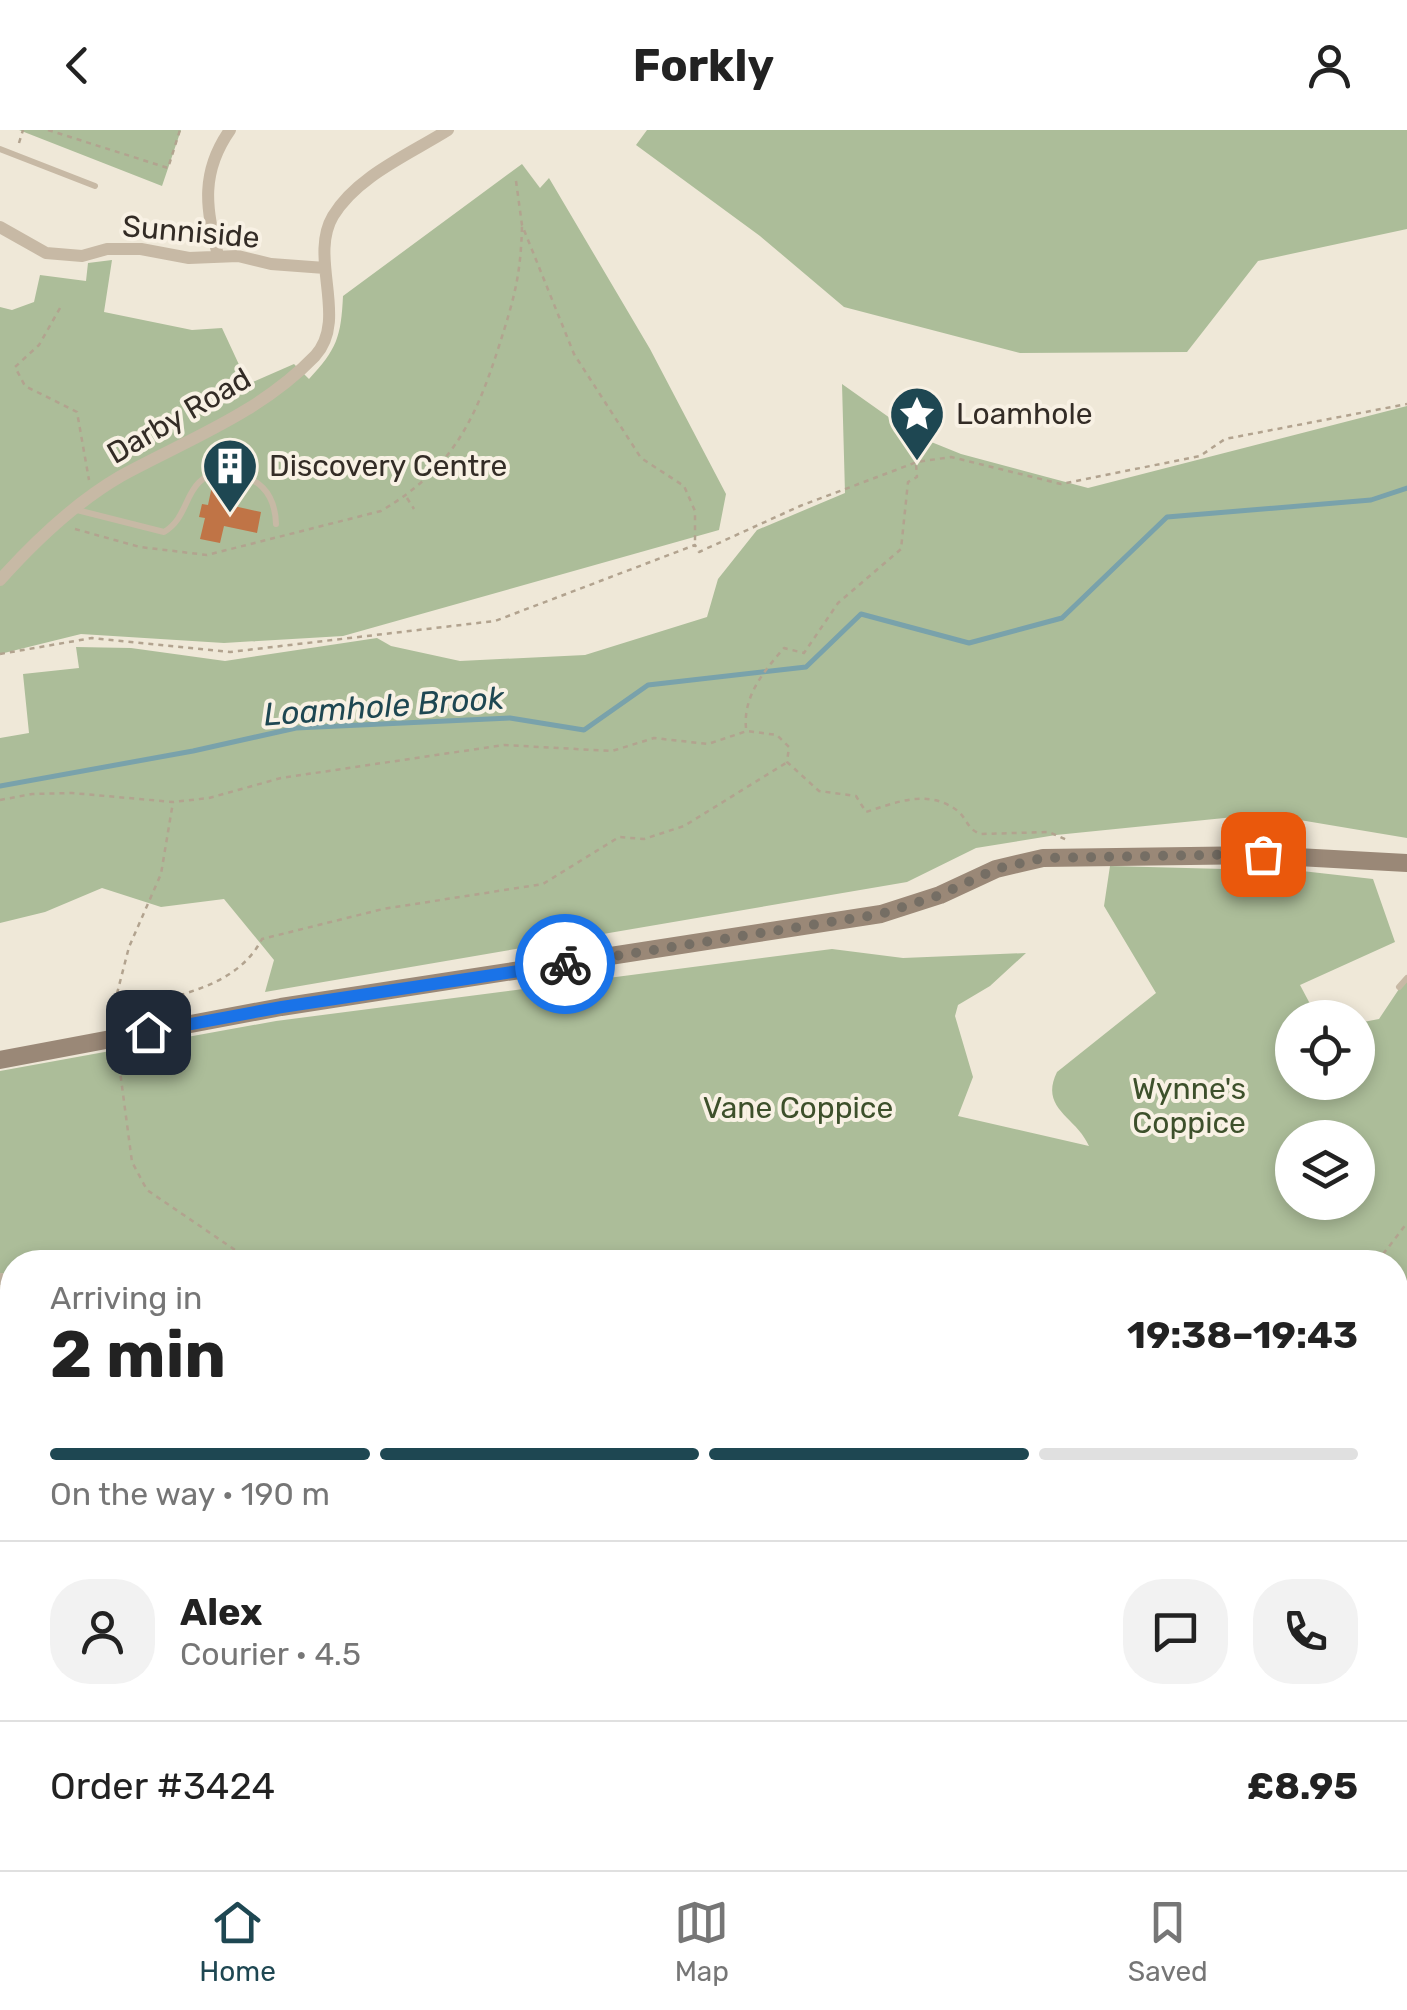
<!DOCTYPE html>
<meta charset="utf-8">
<style>
body{margin:0;font-family:Rubik,sans-serif;background:#f2f2f2;color:#222;height:100vh;display:flex;flex-direction:column;font-size:38px;white-space:nowrap}
*{box-sizing:border-box;margin:0}
p{font-size:32px;color:#767676}
.icon{flex:none;width:55px;height:55px;fill:none;stroke:currentColor;stroke-width:2;stroke-linecap:round;stroke-linejoin:round}
.map{position:relative;flex:1;overflow:hidden}
.panel{position:absolute;left:0px;top:1120px;width:1408px;height:620px;display:flex;flex-direction:column;background:#fff;border-radius:40px 40px 0 0;box-shadow:0 5px 15px #0003}
.panel>*{flex:none}
.fabs{position:absolute;left:1275px;top:870px;display:grid;gap:20px}
.fabs a{display:grid;place-items:center;width:100px;height:100px;border-radius:50%;background:#fff;box-shadow:0 5px 15px #0003;font-size:50px}
.pin{position:absolute;display:grid;place-items:center;width:85px;height:85px;color:#fff;margin:-42px;border-radius:20px;box-shadow:0 5px 15px #0006}
.courier{position:absolute;display:grid;place-items:center;width:100px;height:100px;margin:-50px;border:8px solid #1a73e8;border-radius:50%;background:#fff;color:#222;box-shadow:0 2px 12px #0007}
.summary em{font-style:normal;font-weight:700}
.summary div{display:flex;flex-direction:column-reverse}
.summary{display:flex;align-items:center;justify-content:space-between;height:170px;padding:0 50px}
h1{font-size:65px;font-weight:700;line-height:75px}
.bar{display:grid;grid-template-columns:repeat(4,1fr);gap:15px 10px;align-content:center;height:120px;padding:0 50px}
.bar i{height:12px;border-radius:8px;background:#e0e0e0}
.bar .active{background:#1e4752}
.bar p{grid-column:span 4}
.line{display:flex;align-items:center;gap:25px;padding:0 50px;border-top:2px solid #e0e0e0}
.line div{flex:1}
.round{display:grid;place-items:center;flex:none;width:105px;height:105px;border-radius:40px;background:#f2f2f2}
header{display:flex;justify-content:space-between;align-items:center;height:130px;padding:0 50px;background:#fff;font-size:45px;font-weight:700}
.tabs{display:flex;justify-content:space-around;align-items:center;height:140px;border-top:2px solid #e0e0e0;background:#fff;font-size:28px;color:#767676}
.tabs a{display:grid;justify-items:center;gap:5px}
.tabs .active{color:#1e4752}
.map>svg:first-child{display:block}
.green{fill:#acbd99;fill-rule:evenodd}
.lines{fill:none;stroke-linecap:round;stroke-linejoin:round}
.stream{stroke:#79a2ab;stroke-width:5}
.building{fill:#c07446}
.path{stroke:#b2a38f;stroke-width:2.5;stroke-dasharray:5 5;stroke-linecap:butt}
.lane{stroke:#c7b9a5;stroke-width:6}
.street{stroke:#c7b9a5;stroke-width:12}
.secondary{stroke:#9a8877;stroke-width:18}
.primary{stroke:#746557;stroke-width:20}
.done{stroke:#756e64;stroke-width:10;stroke-dasharray:0 18}
.route{stroke:#1a73e8;stroke-width:12}
.labels{text-anchor:middle;dominant-baseline:central;stroke-width:8;stroke-linejoin:round;paint-order:stroke}
.street-label{font-size:30px;fill:#332c26;stroke:#f8f1e4}
.poi-label{font-size:30px;fill:#332c26;stroke:#f8f1e4;text-anchor:start}
.park-label{font-size:30px;fill:#3d502b;stroke:#f8f1e4}
.water-label{font-size:32px;font-style:italic;fill:#1e4752;stroke:#f8f1e4}
</style>
<header><svg class="icon" aria-label="back" viewBox="0 0 24 24"><path d="M15 5l-7 7 7 7"/></svg>Forkly<svg class="icon" aria-label="person" viewBox="0 0 24 24"><circle cx="12" cy="8" r="4"/><path d="M4 21q1-7 8-7t8 7"/></svg></header>
<div class="map">
<svg width="1407" height="1740" viewBox="0 0 1407 1740">
<rect width="100%" height="100%" fill="#efe8d8"/>
<path class="green" d="M19 0H181L162 56Z
M647 0H1407V99L1258 131 1187 222 1020 223 844 177 760 106 636 15Z
M522 34 540 58 549 48 650 219 726 364 719 400 343 506 224 513 81 504 0 524V177L12 180 34 172 40 145 86 151 88 133 112 130 104 182 192 200 222 198 248 254 294 234 309 249C337 219 341 207 343 166Z
M842 254 914 305 961 324 1088 358 1407 276V708L1264 684 1056 705 976 718 907 752 265 862 274 830 224 769 161 777 102 758 45 782 0 793V608L29 603 23 544 79 538 76 517 131 518 225 531 377 508 391 516 460 531 585 525 707 487 718 449 757 400 845 363Z
M1110 736 1302 741 1373 749 1395 812 1300 855 1317 887 1292 888V952H1358V893L1379 889 1407 847V1225L1395 1227V1132H1109L1101 1126 1096 1132H12V1145L0 1143V941L276 891 832 819 903 828 1026 823 990 856 958 875 955 886 973 947 958 986 1089 1016C1076 986 1039 979 1057 942L1156 863 1104 776ZM1292 1008H1358V1072H1292Z
M12 1147V1669L0 1688V1175Z
M1407 1247V1353L1395 1356V1250Z
M1395 1449H1407V1654L1395 1665Z
M253 1728H454L436 1740H272Z
M565 1728H1164L1161 1740H543Z"/>
<g class="lines">
<path class="stream" d="M0 656 193 621 296 598 510 588 584 600 648 555 806 537 861 484 969 513 1062 488 1167 387 1371 370 1407 358"/>
</g>
<path class="building" d="M212 356 232 360 229 375 261 382 257 403 224 396 220 413 200 409 205 388 199 387 202 374 208 375Z"/>
<g class="lines">
<path class="path" d="M48 0 168 38 180 0
M19 13 23 0
M516 51 522 95 574 224 641 328 684 356 695 381V414
M60 178 39 215 15 237 25 256 77 282 89 350
M407 368 414 379
M75 399 140 417 207 425 381 381C452 339 475 291 499 216 514 169 521 145 522 95
M0 524 92 508 230 522 495 491 695 415 699 422 800 376 917 332 951 327 1061 354 1200 326 1225 309 1407 274
M746 598C743 566 764 541 784 518L804 523 838 473 901 419 908 352 917 347 916 334
M0 670 32 664 72 663 173 672 209 668 281 648 504 615 612 621 654 608 708 614 747 601 777 605 789 617 787 632 819 661 856 666 866 682C897 672 930 658 959 682 968 691 968 700 981 704L1049 702 1069 711
M113 887C164 864 233 864 262 809L383 779 543 754 619 707 644 709 684 696 786 633
M114 893 113 879 129 817 161 744 173 672
M118 926 132 1032 147 1060 238 1122 291 1132
M371 1132 388 1126V1132
M1377 1132 1407 1093
M0 1696 8 1692 12 1695"/>
<path class="lane" d="M0 19 95 56
M77 380 164 402C194 384 180 347 227 340 258 348 275 361 276 394
M1399 857 1407 848
M1395 1242 1407 1238
M245 1728 264 1740
M344 1740 363 1728
M1217 1740 1218 1728"/>
<path class="street" d="M0 97 46 123 82 126 107 119H141L189 128 238 126 271 134 325 138
M218 125C205 78 201 41 230 0
M0 450C35 411 76 372 121 346 189 309 260 283 315 226 349 189 308 128 333 86 357 46 410 24 448 0
M0 1149 11 1151
M1395 1676 1407 1666
M1330 1740 1338 1728"/>
<path class="secondary" d="M0 930 281 877 881 784 940 765 996 739 1043 728 1263 725 1407 733"/>
<path class="primary" d="M1395 1394H1407
M464 1740 482 1728"/>
</g>
<g class="lines">
<path class="done" d="M565 834 881 784 940 765 996 739 1043 728 1263 724"/>
<path class="route" d="M148 902 282 877 565 834"/>
</g>
<defs>
<g id="sight-pin" transform="scale(2.875)"><path d="M0 17L-7.5 6A9.5 9.5 0 1 1 7.5 6Z" fill="#1e4752" stroke="#f8f1e4"/><path d="M0-6L1.8-2.2L6-1.7L2.9 1.2L3.7 5.4L0 3.3L-3.7 5.4L-2.9 1.2L-6-1.7L-1.8-2.2Z" fill="#fff"/></g>
<g id="building-pin" transform="scale(2.875)"><path d="M0 17L-7.5 6A9.5 9.5 0 1 1 7.5 6Z" fill="#1e4752" stroke="#f8f1e4"/><path d="M-4-6H4V6H1V3H-1V6H-4ZM-2.5-4.3h1.7v1.8h-1.7ZM.8-4.3h1.7v1.8H.8ZM-2.5-1h1.7V.8h-1.7ZM.8-1h1.7V.8H.8Z" fill="#fff"/></g>
</defs>
<g fill-rule="evenodd">
<use href="#sight-pin" x="917" y="284"/>
<use href="#building-pin" x="230" y="336"/>
</g>
<g class="labels">
<g class="street-label">
<text transform="translate(191 102) rotate(5)">Sunniside</text>
<text transform="translate(179 286) rotate(-30)">Darby Road</text>
</g>
<g class="poi-label">
<text x="956" y="284">Loamhole</text>
<text x="269" y="336">Discovery Centre</text>
</g>
<g class="park-label">
<text x="1189" y="959">Wynne's<tspan x="1189" dy="34">Coppice</tspan></text>
<text x="798" y="978">Vane Coppice</text>
</g>
<g class="water-label">
<text transform="translate(384 576) rotate(-4)">Loamhole Brook</text>
</g>
</g>
</svg>
<div class="fabs">
<a><svg class="icon" aria-label="locate" viewBox="0 0 24 24"><circle cx="12" cy="12" r="6"/><path d="M12 2v4M12 18v4M2 12h4M18 12h4"/></svg></a>
<a><svg class="icon" aria-label="layers" viewBox="0 0 24 24"><path d="M12 4l9 5-9 5-9-5zM3 14l9 5 9-5"/></svg></a>
</div>
<div class="pin" style="left:1263px;top:724px;background:#ea580c"><svg class="icon" aria-label="bag" viewBox="0 0 24 24"><path d="M5 8h14l-1 12H6zM9 8a3 3 0 0 1 6 0"/></svg></div>
<div class="pin" style="left:148px;top:902px;background:#1f2937"><svg class="icon" aria-label="home" viewBox="0 0 24 24"><path d="M3 11l9-7 9 7M6 9v11h12V9"/></svg></div>
<div class="courier" style="left:565px;top:834px"><svg class="icon" aria-label="bike" viewBox="0 0 24 24"><circle cx="6" cy="16" r="4"/><circle cx="18" cy="16" r="4"/><path d="M6 16l4-8h5l3 8M10 8l3 8H6M13 5h3"/></svg></div>
<section class="panel">
<div class="summary"><div><h1>2 min</h1><p>Arriving in</p></div><em>19:38–19:43</em></div>
<div class="bar"><i class="active"></i><i class="active"></i><i class="active"></i><i></i><p>On the way · 190 m</p></div>
<div class="line" style="height:180px"><a class="round"><svg class="icon" aria-label="person" viewBox="0 0 24 24"><circle cx="12" cy="8" r="4"/><path d="M4 21q1-7 8-7t8 7"/></svg></a><div><b>Alex</b><p>Courier · 4.5</p></div><a class="round"><svg class="icon" aria-label="chat" viewBox="0 0 24 24"><path d="M4 5h16v11H9l-5 4z"/></svg></a><a class="round"><svg class="icon" aria-label="phone" viewBox="0 0 24 24"><path d="M5 4h4l2 5-3 2q2 4 5 5l2-3 5 2v4C11 20 4 13 5 4z"/></svg></a></div>
<div class="line" style="height:130px"><div>Order #3424</div><b>£8.95</b></div>
</section>
</div>
<nav class="tabs">
<a class="active"><svg class="icon" aria-label="home" viewBox="0 0 24 24"><path d="M3 11l9-7 9 7M6 9v11h12V9"/></svg>Home</a>
<a><svg class="icon" aria-label="map" viewBox="0 0 24 24"><path d="M3 6l6-2 6 2 6-2v14l-6 2-6-2-6 2zM9 4v14M15 6v14"/></svg>Map</a>
<a><svg class="icon" aria-label="saved" viewBox="0 0 24 24"><path d="M7 4h10v16l-5-4-5 4z"/></svg>Saved</a>
</nav>
